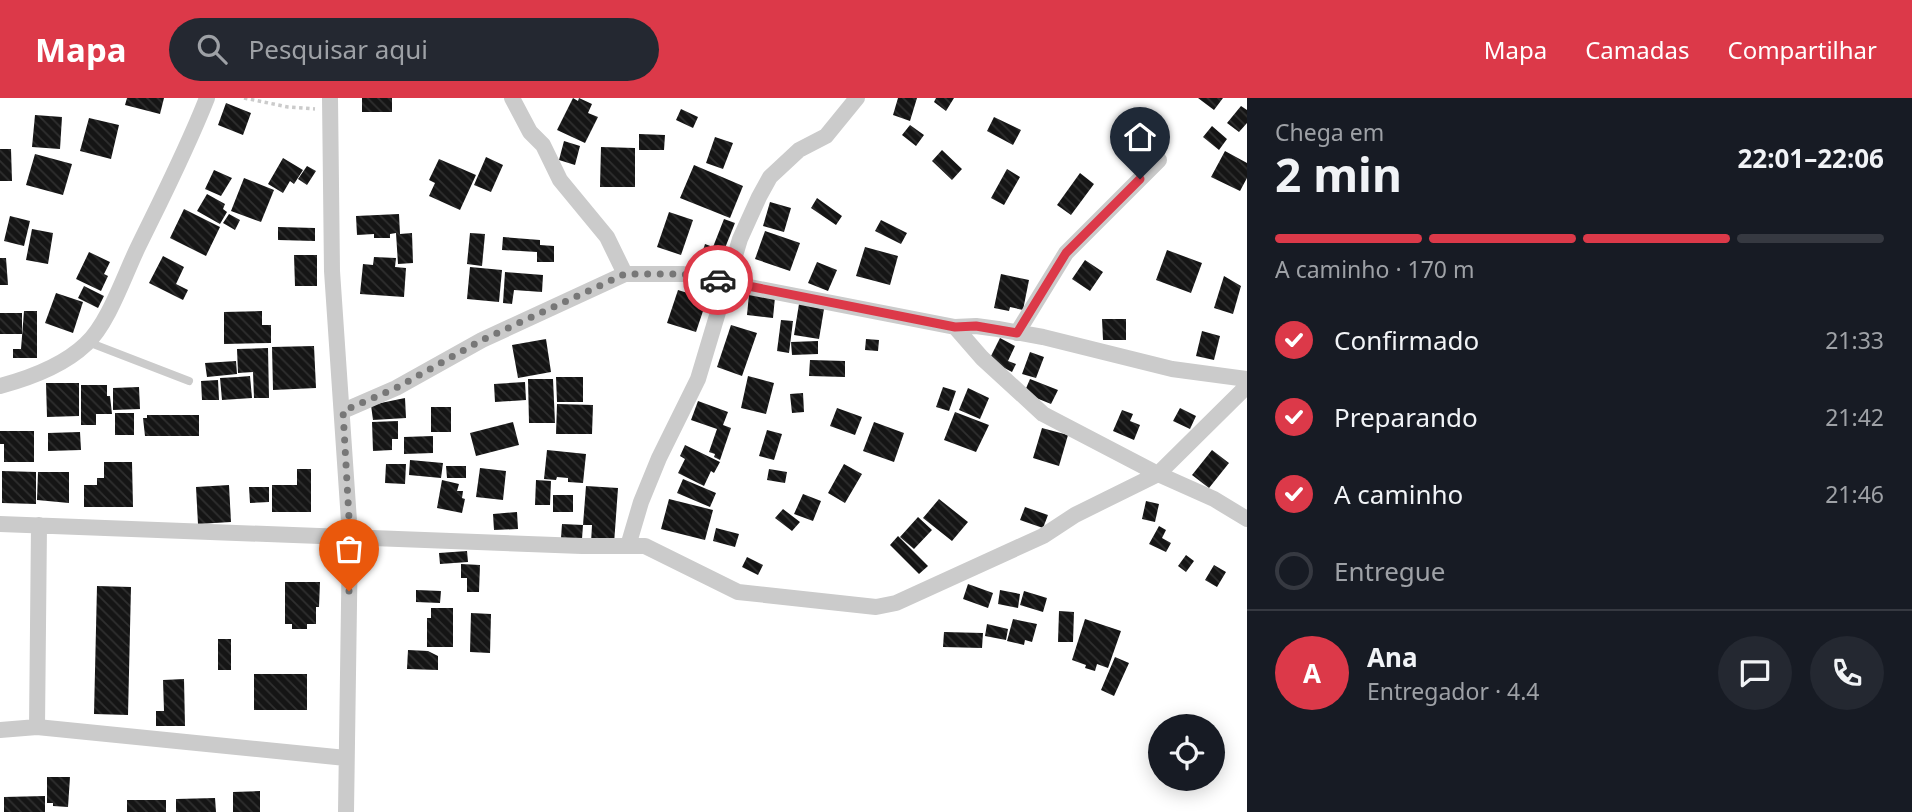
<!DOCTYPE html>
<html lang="pt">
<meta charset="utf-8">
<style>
body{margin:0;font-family:"Noto Sans",sans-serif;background:#242831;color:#f1f3f6;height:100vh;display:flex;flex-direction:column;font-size:26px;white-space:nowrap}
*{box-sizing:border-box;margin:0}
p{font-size:23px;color:#9ea1a6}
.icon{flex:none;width:38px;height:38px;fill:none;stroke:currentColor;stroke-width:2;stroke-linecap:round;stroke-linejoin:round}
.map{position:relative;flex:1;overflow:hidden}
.side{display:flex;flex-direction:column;background:#171b24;width:665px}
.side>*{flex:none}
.controls{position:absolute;left:1148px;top:616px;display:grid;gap:14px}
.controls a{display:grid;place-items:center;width:77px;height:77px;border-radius:50%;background:#171b24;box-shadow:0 4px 18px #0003;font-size:35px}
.pin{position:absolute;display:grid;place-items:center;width:60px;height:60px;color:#fff;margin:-72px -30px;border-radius:50% 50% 50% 0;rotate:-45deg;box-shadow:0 0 7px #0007}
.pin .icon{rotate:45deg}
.courier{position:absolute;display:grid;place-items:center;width:70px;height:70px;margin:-35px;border:5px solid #dc3949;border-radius:50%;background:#fff;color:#222;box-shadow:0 2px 9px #0007}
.head em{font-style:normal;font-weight:700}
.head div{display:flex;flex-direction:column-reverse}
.head{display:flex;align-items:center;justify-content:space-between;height:119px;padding:0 28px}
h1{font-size:46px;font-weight:700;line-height:52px}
.bar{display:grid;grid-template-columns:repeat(4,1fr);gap:10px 7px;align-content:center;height:84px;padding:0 28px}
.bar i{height:9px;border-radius:5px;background:#363941}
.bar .on{background:#dc3949}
.bar p{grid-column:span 4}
.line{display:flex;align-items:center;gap:18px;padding:0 28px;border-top:2px solid #363941}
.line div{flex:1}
.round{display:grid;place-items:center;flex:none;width:74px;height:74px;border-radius:37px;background:#242831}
ol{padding:0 28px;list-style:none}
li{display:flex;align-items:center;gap:21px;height:77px}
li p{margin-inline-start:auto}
li .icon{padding:7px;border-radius:50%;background:#dc3949;color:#fff;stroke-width:4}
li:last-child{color:#9ea1a6}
li i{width:38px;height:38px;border:4px solid #363941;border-radius:50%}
header{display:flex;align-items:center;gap:42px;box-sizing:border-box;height:98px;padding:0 35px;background:#dc3949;color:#fff}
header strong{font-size:33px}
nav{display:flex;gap:38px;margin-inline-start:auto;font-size:24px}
.search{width:490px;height:63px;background:#242831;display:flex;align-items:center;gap:18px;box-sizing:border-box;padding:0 24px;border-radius:38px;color:#9ea1a6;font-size:26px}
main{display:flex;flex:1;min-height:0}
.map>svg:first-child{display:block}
.building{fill:url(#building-back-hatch)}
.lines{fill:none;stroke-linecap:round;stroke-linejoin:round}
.path{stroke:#cbcbcb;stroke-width:3.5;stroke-dasharray:3.5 3.5;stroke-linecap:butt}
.lane{stroke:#cbcbcb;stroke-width:8}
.street{stroke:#cbcbcb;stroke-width:16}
.done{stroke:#777;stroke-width:7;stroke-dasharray:0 12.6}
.route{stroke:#dc3949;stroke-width:9}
</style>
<header>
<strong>Mapa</strong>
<div class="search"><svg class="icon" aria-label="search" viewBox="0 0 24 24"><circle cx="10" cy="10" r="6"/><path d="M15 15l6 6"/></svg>Pesquisar aqui</div>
<nav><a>Mapa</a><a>Camadas</a><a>Compartilhar</a></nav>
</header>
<main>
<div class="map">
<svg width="1247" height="714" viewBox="0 0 1247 714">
<defs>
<pattern id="building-back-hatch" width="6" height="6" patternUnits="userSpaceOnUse" patternTransform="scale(1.75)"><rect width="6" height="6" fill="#151515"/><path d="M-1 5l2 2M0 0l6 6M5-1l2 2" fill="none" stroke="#2f2f2f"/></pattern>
</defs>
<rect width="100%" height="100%" fill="#fff"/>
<path class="building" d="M127 0H164L160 16 125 7Z
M362 0H392V14H362Z
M573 0 578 3 579 0 592 6 588 15 598 19 585 45 557 32Z
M898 0H917L910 23 893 17Z
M936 0H954L946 13 934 4Z
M1198 0H1223L1214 12Z
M226 5 251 15 243 37 218 27Z
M1241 8 1247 12V25L1239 34 1227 25Z
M681 11 698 19 693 30 676 22Z
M35 17 62 19 60 51 32 49Z
M994 19 1021 32 1013 47 987 33Z
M89 20 119 27 111 61 80 53Z
M910 27 924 37 916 48 902 37Z
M1212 28 1227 41 1219 52 1203 39Z
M639 36 665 37 664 52H639Z
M715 39 733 45 723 71 706 65Z
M564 43 580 48 575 67 559 62Z
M601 49 635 50V89H600Z
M0 51H11L12 83H0Z
M942 52 962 71 952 82 932 63Z
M1225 53 1247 65V80L1240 93 1211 79Z
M35 56 72 66 63 97 26 87Z
M486 59 503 67 491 94 474 87Z
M283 60 303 72 294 86 290 83 283 95 268 86Z
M439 61 476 77 460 112 429 98 435 85 429 82Z
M694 67 743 88 730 120 680 100Z
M307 68 316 73 307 87 298 81Z
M1007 71 1020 79 1004 107 991 100Z
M214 72 232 80 221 98 205 91Z
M1080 75 1094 86 1071 117 1057 107Z
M244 80 274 92 261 124 231 113Z
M207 96 225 106 223 111 227 114 220 126 197 113Z
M817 100 842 118 836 127 811 110Z
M770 104 791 110 784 134 763 128Z
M184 111 220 129 206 158 170 140Z
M669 114 693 122 681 157 657 149Z
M229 116 240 122 235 132 223 125Z
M399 116 400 136 412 135 413 165 398 166 396 135 390 136V140H374V136L357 137 356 118Z
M10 118 30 123 24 148 4 143Z
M724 121 735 125 719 165 701 158 705 146 713 149Z
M881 122 907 135 901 146 875 133Z
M278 129 315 130V143L278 142Z
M32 131 53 135 48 166 26 162Z
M765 133 800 145 790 173 755 161Z
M470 135 485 136 482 168 467 166Z
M503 139 540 142V147L554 148V164H537V154L502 152Z
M865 149 898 158 890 187 856 178Z
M1167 152 1202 165 1191 195 1156 182Z
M89 154 110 164 104 176 108 178 101 193 76 181Z
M294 157H317V188H295Z
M163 158 184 169 176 186 188 192 183 202 149 185Z
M374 159 396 160 395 169 406 170 404 199 360 196 363 166 373 167Z
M0 160H6L8 187H0Z
M1085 162 1103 174 1090 193 1072 181Z
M817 164 837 172 828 193 808 185Z
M470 169 502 172 499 204 467 201Z
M505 174 543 177 542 194 514 192 512 206 503 205Z
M1001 176 1029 182 1023 212 1010 209 1009 213 994 210Z
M1224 178 1241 188 1233 216 1214 210Z
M84 188 104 198 98 210 78 200Z
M696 191 709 195 696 234 667 225 678 192 694 197Z
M56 195 83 204 73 235 45 225Z
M749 196 775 199 773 220 747 217Z
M799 206 824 211 819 241 794 237Z
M24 213H37V260H13V251H21Z
M262 213V227H271V245L224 246V214Z
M0 215H22V236H0Z
M1102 221H1126V242H1103Z
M781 222 793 223 789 255 777 253Z
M731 227 757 235 742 278 717 269Z
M1202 233 1220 238 1214 262 1196 258Z
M1000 240 1015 248 1008 263 1016 266 1012 274 989 262Z
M546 241 551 274 518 280 512 247Z
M866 241 879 242 878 253 865 252Z
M818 243V256L792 257 791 244Z
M314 248 316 290 273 292 272 249Z
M268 250 269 300H254L253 274 238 275 237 251Z
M1030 254 1044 259 1036 280 1022 276Z
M810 262 845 263V279L809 278Z
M236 263 237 276 207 279 205 265Z
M250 278 252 300 222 302 220 280 238 279V282V279Z
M748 278 774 285 766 316 741 310Z
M556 279H583V304H557Z
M528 281H553L555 325H529Z
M1030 281 1058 292 1051 306 1024 295Z
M218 282 219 302H202L201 283Z
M525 284 526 302 495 304 494 286Z
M46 285H79V318L47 319Z
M81 287H107V298H110L112 316H96V327H81Z
M139 289 140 311 113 312V290Z
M943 289 956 293 949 313 936 309Z
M968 290 989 300 980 321 959 312Z
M803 295 804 314 792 315 790 296Z
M405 300 406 320 373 322 371 307Z
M698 303 728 314 723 327 731 330 720 362 714 359 715 356 709 354 717 331 691 322Z
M557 306 593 307 592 336H556Z
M431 309H451V334H431Z
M837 310 862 319 855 337 830 328Z
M1180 310 1196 318 1190 331 1173 323Z
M1122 312 1133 316 1130 323 1140 327 1134 342 1113 333Z
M955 314 989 327 976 354 944 342Z
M115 315H134V337H115Z
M147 317H199V338H145L143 320H147Z
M398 323V341H392V352L373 353 372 324Z
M513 324 519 347 476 358 470 335Z
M874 324 904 335 894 364 863 353Z
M1042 330 1068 337 1059 368 1033 360Z
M767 332 782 336 774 362 759 358Z
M0 333H34V364H4V346H0Z
M80 334 81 352 48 353V335Z
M433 338V355L404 356V339Z
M685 347 720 364 714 375 711 373 704 388 678 375 685 361 680 358Z
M547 352 586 356 583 385 568 384V380L557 379 556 382 544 381Z
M1212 352 1229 365 1209 390 1192 377Z
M410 362 443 365 441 380 409 377Z
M104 364H132L133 409H84V387H97V380H104Z
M386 366H406L405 386 385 385Z
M844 366 862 376 845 405 828 395Z
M446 368H466V380H447Z
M480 370 506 373 503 402 476 399Z
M297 371H311V414H272V387H297Z
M769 371 787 374 785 385 767 382Z
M2 373 36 374V406L2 405Z
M38 374H69V405L37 402Z
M683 381 716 395 710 409 677 395Z
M442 382 459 386 457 393H463L462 400 465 401 462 415 437 410Z
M536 382 551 383 550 407H535Z
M229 387 231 424 198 426 196 389Z
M586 388 618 390 614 446 591 445 592 427H583Z
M249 389H269V404L250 405Z
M803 396 821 403 813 423 794 416Z
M553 397H573V414H553Z
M669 401 713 412 705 442 661 431Z
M939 401 968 424 952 443 923 420Z
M1146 403 1159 406 1155 424 1142 421Z
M1025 409 1048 417 1043 430 1020 422Z
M783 411 800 424 792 433 775 420Z
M517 414 518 431 494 432 493 416Z
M918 419 932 432 914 451 900 439Z
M562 426 583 427 582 441 561 440Z
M1159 428 1166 432 1162 440 1171 445 1166 454 1149 446Z
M716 430 739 436 735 449 713 443Z
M898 438 928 468 919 476 890 447Z
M467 453 468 464 440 466 439 455Z
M1186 457 1194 463 1186 474 1178 468Z
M747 459 763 467 758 477 742 469Z
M461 466 480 467 479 494H467V480H461Z
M1214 467 1226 474 1217 489 1205 482Z
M285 484H320L319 509H316V526H307V531H292V526H285Z
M968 486 993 495 988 510 963 501Z
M97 488 131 489 128 617 94 616Z
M416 492 441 493 440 505 416 504Z
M1000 492 1020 496 1018 510 998 506Z
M1024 493 1047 500 1043 514 1020 507Z
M431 510H453V549H427V520H431Z
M1059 513 1074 514 1073 544H1058Z
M471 515 491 516 490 555 470 554Z
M1013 521 1037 526 1032 544 1025 542 1024 547 1007 543Z
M1085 521 1121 533 1108 570 1097 566 1095 573 1085 570 1086 567 1072 562Z
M987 526 1008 531 1006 542 985 538Z
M944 534 983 535 982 550 943 549Z
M218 541H231V572H218Z
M408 552 428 553 438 558V572L407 571Z
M1115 559 1129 565 1114 598 1101 592Z
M254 576H307V612H254Z
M184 581 185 628H156V613H164L163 582Z
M47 679H70L68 709 53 708V705H47Z
M260 693V714H233V694Z
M45 698V714H4V699Z
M215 700 216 714H176V701Z
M127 702H166V714H127Z"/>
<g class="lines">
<path class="path" d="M244 0 288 9 315 11"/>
<path class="lane" d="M88 244 189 283"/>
<path class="street" d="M330 0 332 173 350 438 346 714
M512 0 530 34 543 47 560 82 607 139 625 176
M955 229 976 228 998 231 1043 239 1172 271 1247 281
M1017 235 1066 155 1159 62
M0 288C30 280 63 268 86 246 109 225 125 175 139 147 163 98 187 51 207 0
M343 313 396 290 482 242 625 176H683L955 229 982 260 1043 316 1158 376 1214 401 1247 421
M0 426 582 448H645L738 494 876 509 896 505 1043 438 1075 417 1158 376 1247 288
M628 448 641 404 659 360 698 281 740 141 759 99 770 79 799 52 826 38 857 0
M37 629 39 427
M0 632 37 629 346 660"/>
</g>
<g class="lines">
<path class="done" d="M349 493 350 438 343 313 396 290 482 242 625 176H683L718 182"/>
<path class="route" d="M718 182 955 229 976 228 1017 235 1066 155 1140 81"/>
</g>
</svg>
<div class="controls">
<a><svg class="icon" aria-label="locate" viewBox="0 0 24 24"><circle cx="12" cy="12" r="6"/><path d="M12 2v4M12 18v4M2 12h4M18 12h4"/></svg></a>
</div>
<div class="pin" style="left:349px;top:493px;background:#ea580c"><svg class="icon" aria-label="bag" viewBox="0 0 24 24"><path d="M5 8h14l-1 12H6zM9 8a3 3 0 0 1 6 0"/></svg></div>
<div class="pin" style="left:1140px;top:81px;background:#1f2937"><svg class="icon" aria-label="home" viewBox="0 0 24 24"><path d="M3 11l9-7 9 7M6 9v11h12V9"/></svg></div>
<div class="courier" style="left:718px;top:182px"><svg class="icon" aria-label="car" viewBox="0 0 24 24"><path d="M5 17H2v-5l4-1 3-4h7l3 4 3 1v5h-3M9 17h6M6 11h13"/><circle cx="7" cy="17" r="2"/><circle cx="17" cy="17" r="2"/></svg></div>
</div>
<section class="side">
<div class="head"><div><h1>2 min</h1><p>Chega em</p></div><em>22:01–22:06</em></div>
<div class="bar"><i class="on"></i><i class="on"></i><i class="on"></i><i></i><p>A caminho · 170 m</p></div>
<ol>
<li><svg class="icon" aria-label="check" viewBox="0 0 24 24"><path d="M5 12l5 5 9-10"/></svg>Confirmado<p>21:33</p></li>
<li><svg class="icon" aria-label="check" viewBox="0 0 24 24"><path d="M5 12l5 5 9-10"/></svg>Preparando<p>21:42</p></li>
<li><svg class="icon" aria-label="check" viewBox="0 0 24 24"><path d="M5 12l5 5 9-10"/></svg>A caminho<p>21:46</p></li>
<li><i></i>Entregue</li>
</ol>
<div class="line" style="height:126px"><b class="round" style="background:#dc3949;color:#fff">A</b><div><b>Ana</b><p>Entregador · 4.4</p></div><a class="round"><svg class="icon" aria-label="chat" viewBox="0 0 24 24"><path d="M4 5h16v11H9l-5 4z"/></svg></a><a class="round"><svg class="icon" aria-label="phone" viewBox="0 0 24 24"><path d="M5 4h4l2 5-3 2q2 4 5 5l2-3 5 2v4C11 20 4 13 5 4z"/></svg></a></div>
</section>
</main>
